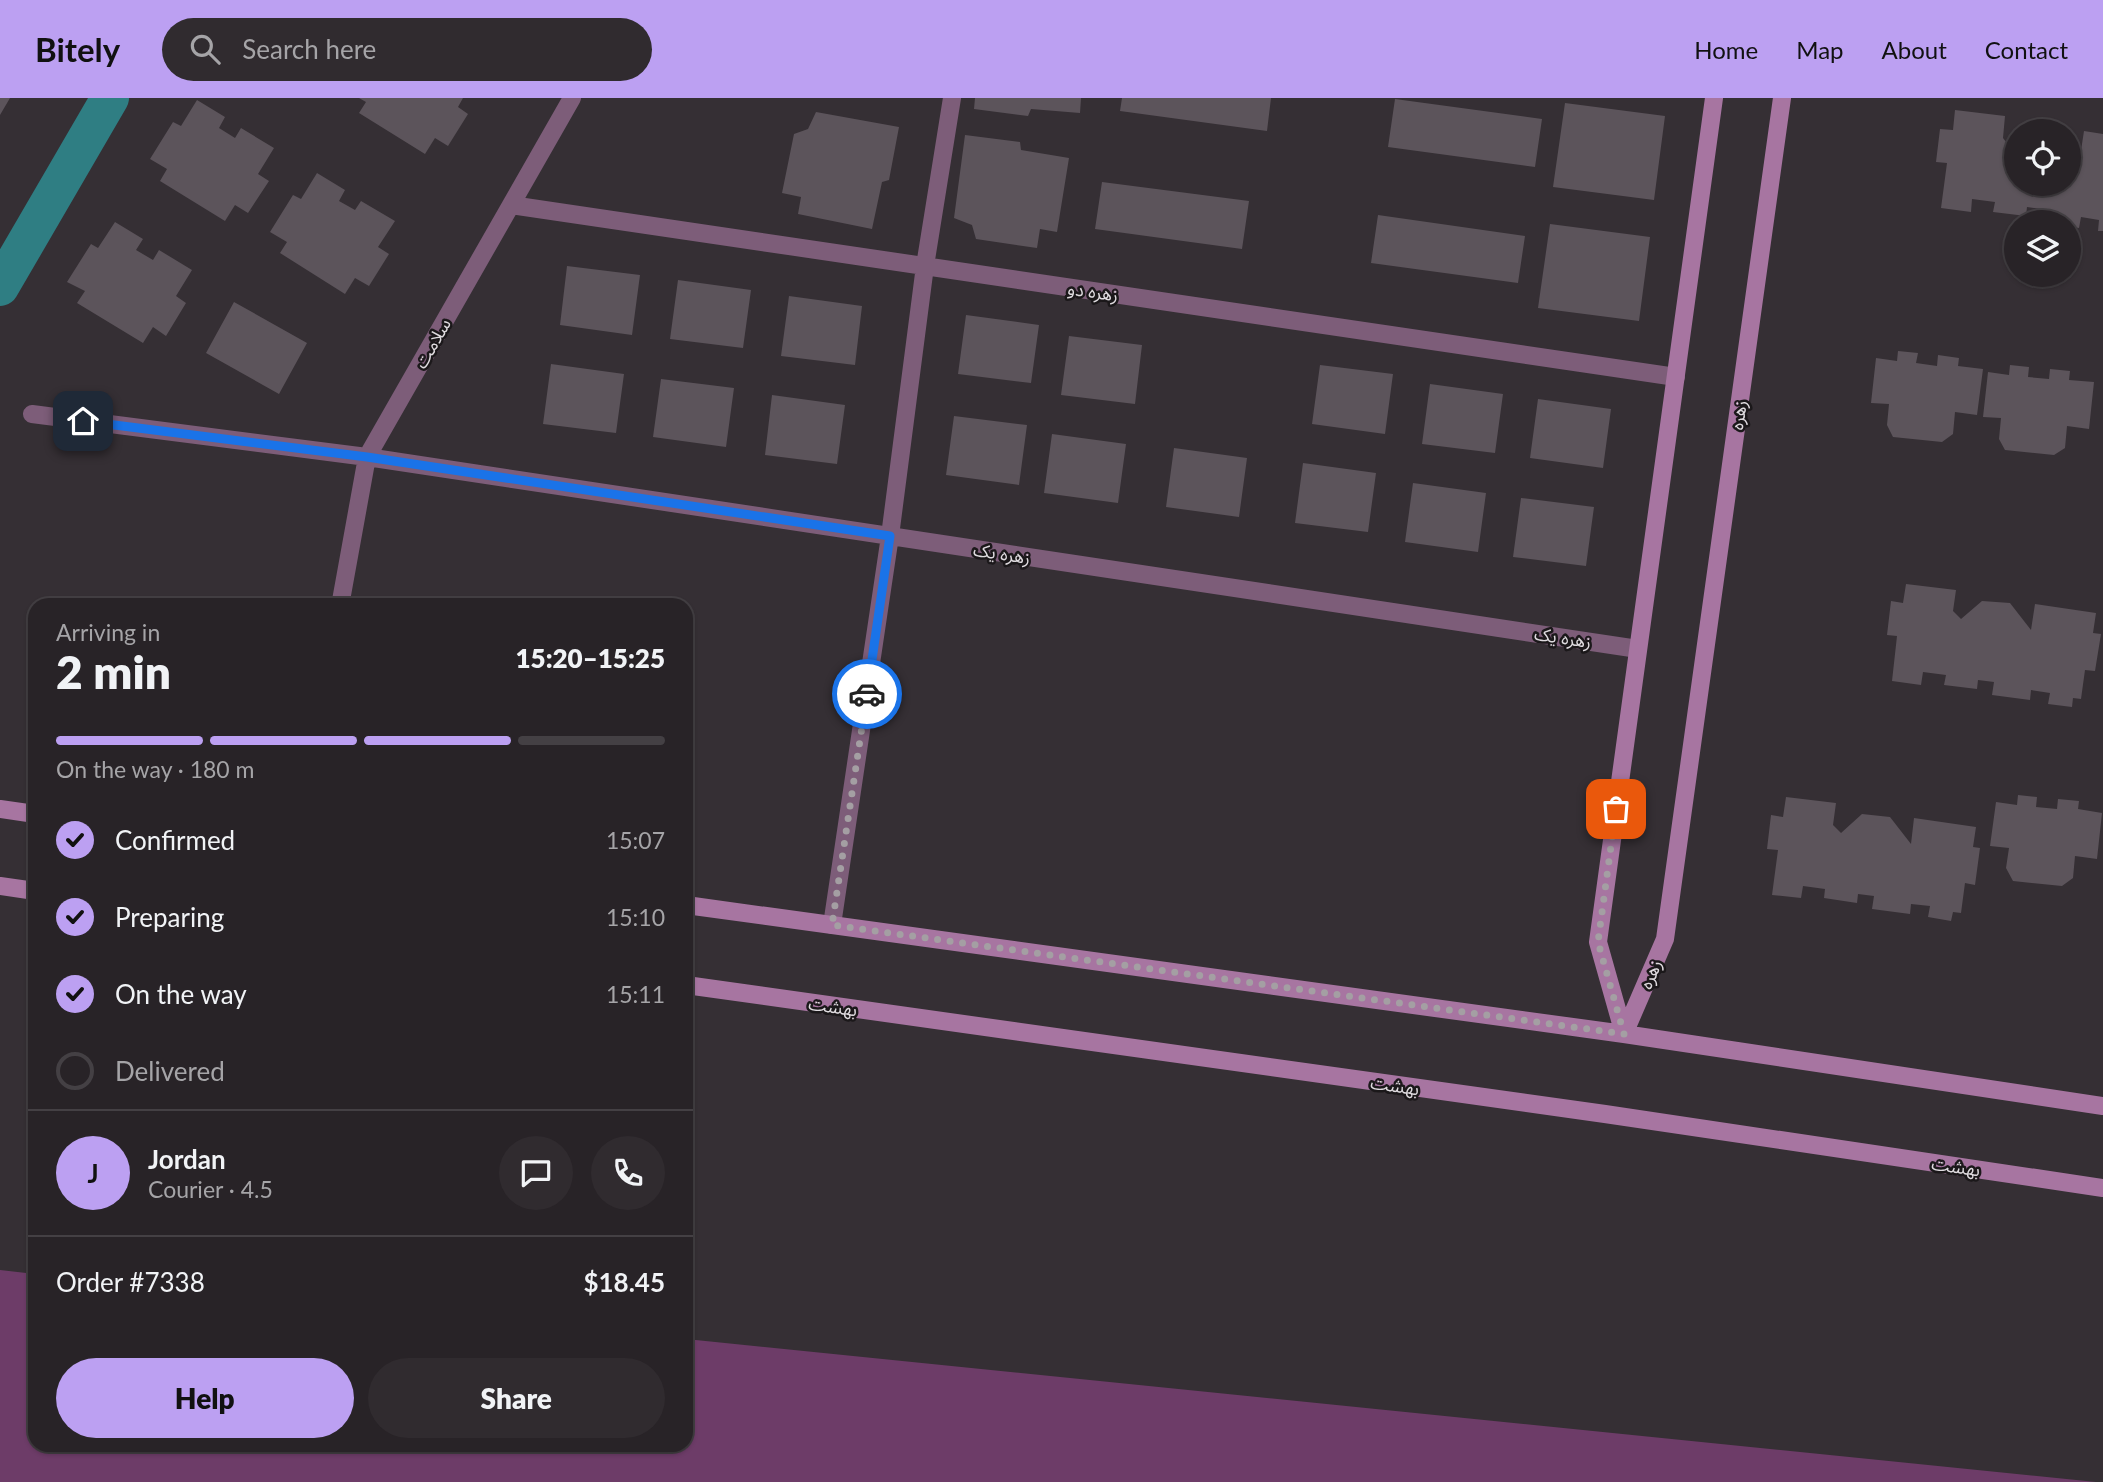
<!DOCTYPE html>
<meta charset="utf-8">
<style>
body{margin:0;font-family:Lato,"Noto Sans Arabic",sans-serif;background:#302b2f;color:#f1f3f6;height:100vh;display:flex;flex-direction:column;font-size:26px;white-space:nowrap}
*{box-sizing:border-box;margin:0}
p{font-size:23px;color:#a5a4a7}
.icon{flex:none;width:38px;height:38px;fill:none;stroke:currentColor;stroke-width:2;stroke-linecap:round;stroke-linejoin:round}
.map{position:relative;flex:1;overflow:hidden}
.details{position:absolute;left:28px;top:500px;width:665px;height:854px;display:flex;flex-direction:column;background:#282327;border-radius:21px;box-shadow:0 2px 5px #0004,0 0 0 2px #444044}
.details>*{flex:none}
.tools{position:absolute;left:2004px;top:21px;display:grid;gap:14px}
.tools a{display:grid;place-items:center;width:77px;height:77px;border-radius:50%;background:#282327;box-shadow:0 2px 5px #0004,0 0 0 2px #444044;font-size:35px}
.pin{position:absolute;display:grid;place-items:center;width:60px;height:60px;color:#fff;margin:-30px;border-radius:14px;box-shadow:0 4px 10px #0006}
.courier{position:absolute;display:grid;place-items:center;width:70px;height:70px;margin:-35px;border:5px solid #1a73e8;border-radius:50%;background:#fff;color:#222;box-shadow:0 2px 9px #0007}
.head em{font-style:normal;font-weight:800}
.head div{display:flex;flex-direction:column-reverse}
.head{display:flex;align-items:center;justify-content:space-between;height:119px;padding:0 28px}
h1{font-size:46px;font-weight:800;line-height:52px}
.bar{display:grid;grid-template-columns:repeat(4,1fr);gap:10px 7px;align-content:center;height:84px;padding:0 28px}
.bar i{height:9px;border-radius:5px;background:#444044}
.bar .on{background:#bca0f2}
.bar p{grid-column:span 4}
.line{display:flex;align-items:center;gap:18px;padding:0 28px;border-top:2px solid #444044}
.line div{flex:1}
.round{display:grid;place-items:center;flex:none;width:74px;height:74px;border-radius:37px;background:#302b2f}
ol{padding:0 28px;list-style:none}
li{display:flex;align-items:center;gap:21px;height:77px}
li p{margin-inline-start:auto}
li .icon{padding:7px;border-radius:50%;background:#bca0f2;color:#111;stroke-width:4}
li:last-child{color:#a5a4a7}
li i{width:38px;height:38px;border:4px solid #444044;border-radius:50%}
.action{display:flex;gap:14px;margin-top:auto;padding:14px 28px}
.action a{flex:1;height:80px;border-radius:42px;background:#bca0f2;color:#111;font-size:28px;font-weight:800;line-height:80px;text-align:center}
.action a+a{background:#302b2f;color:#f1f3f6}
header{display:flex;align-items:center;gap:42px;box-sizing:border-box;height:98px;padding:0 35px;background:#bca0f2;color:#111}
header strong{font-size:33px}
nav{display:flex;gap:38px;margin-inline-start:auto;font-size:24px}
.search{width:490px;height:63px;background:#302b2f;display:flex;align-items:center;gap:18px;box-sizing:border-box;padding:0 24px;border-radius:38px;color:#a5a4a7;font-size:26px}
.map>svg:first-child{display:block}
.green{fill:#6d3c68}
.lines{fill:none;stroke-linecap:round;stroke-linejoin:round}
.canal{stroke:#2f7e83;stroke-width:38}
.building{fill:#5c545b}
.street{stroke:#7d5d79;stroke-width:18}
.secondary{stroke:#a775a1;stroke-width:18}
.done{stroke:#a49fa3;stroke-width:7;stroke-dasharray:0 12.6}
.route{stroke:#1a73e8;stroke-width:9}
.labels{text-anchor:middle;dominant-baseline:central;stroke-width:5;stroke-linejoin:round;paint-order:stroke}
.street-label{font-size:18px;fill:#dfdbdf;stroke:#1b181a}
</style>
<header>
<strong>Bitely</strong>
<div class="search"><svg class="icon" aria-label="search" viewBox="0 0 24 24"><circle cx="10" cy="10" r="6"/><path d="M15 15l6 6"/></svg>Search here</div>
<nav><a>Home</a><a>Map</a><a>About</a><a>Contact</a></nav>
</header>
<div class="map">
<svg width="2103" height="1384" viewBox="0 0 2103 1384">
<rect width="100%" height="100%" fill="#352f34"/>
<path class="green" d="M0 1172 35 1176V1348H686V1241L2096 1384H0Z"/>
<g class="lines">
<path class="canal" d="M0 189 110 0"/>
</g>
<path class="building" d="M0 0H10L0 17Z
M359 0H463L458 9 468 16 448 48 435 40 425 56 359 15 366 4Z
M975 0H1081L1080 15 1031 11 1028 18 974 11Z
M1122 0H1271L1267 33 1120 13Z
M1395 1 1542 21 1535 69 1388 49Z
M197 2 225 19 219 30 235 40 241 30 274 50 258 76 269 83 248 115 235 107 225 123 160 83 167 71 150 61 173 24 181 28Z
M1565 5 1665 18 1654 102 1553 89Z
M1955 12 2005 18 2003 40 2010 49 2016 43V86H2068V44L2080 59 2084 33 2103 36V133H2098L2099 122 2081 119 2079 130 2068 128V124H2041L2043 111 2027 109 2026 118 1993 114 1995 104 1972 101 1971 114 1941 110 1947 65 1936 64 1940 31 1953 32Z
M816 14 899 29 889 82 882 84 872 131 798 116 801 99 782 95 794 36 808 31Z
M965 37 1020 44 1021 52 1069 60 1057 134 1040 131 1037 150 976 141 972 127 954 120Z
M317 75 345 92 339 103 355 112 361 103 395 123 378 149 389 156 369 188 355 180 345 196 280 155 287 144 270 134 293 97 301 101Z
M1102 84 1249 103 1242 151 1095 131Z
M1378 117 1525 138 1518 185 1371 165Z
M115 124 143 141 136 152 153 162 159 152 192 172 176 198 186 205 166 238 153 229 143 245 77 205 85 193 67 184 91 146 98 150Z
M1550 126 1650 139 1639 223 1538 210Z
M567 168 640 177 632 237 560 227Z
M678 182 751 192 743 250 670 241Z
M789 198 862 208 855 267 781 258Z
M234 204 307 245 279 296 206 255Z
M966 217 1039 227 1031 285 958 276Z
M1069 238 1142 247 1135 306 1061 297Z
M1898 253 1918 255 1916 265 1937 268 1938 257 1959 260 1958 268 1983 271 1977 317 1955 314 1953 336 1942 344 1893 339 1887 327 1889 306 1871 305 1876 260 1897 263Z
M551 266 624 276 616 335 543 326Z
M1320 267 1393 276 1385 336 1312 326Z
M2010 267 2029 269 2028 279 2049 281 2050 271 2070 273 2069 282 2094 284 2089 331 2067 328 2065 350 2054 357 2005 352 1999 341 2001 320 1983 319 1988 274 2009 277Z
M661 281 734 290 726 349 653 339Z
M1430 286 1503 296 1495 355 1422 346Z
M772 297 845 307 837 366 765 357Z
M1538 301 1611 311 1603 370 1530 360Z
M954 318 1027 327 1019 387 946 377Z
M1052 336 1126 346 1118 405 1044 395Z
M1174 350 1247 360 1239 419 1166 409Z
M1303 365 1376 375 1368 434 1295 425Z
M1413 385 1486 395 1478 454 1405 444Z
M1521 400 1594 409 1586 468 1513 459Z
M1906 486 1956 492 1953 513 1961 521 1982 503 2010 505 2031 532 2035 506 2096 515 2093 535 2101 536 2095 573 2085 572 2081 601 2073 600 2072 609 2048 606 2050 595 2031 592 2030 602 1992 597 1994 584 1978 582 1977 591 1944 587 1946 577 1923 574 1921 587 1892 583 1897 538 1887 537 1891 503 1903 505Z
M2018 697 2037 699 2036 709 2057 711 2058 701 2079 703 2078 711 2102 715 2097 761 2075 758 2073 780 2062 788 2013 783 2006 770 2009 750 1990 748 1996 704 2017 707Z
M1786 699 1836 705 1833 727 1841 735 1862 716 1890 719 1911 746 1914 720 1976 729 1973 749 1980 750 1975 787 1965 785 1961 815 1953 814 1951 823 1928 819 1930 808 1911 806 1910 816 1872 811 1874 798 1858 796 1857 805 1824 800 1825 791 1803 788 1801 800 1772 797 1778 752 1767 751 1771 717 1783 719Z"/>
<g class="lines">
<path class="street" d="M511 107 1676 279
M32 316 367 359 1638 551
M340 508 367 359 572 0
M832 827 890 438 925 168 952 0"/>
<path class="secondary" d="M0 711 35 716
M0 788 35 793
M686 807 1624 936 2103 1008
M686 887 1605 1016 2103 1090
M1624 936 1665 841 1782 0
M1624 936 1598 844 1714 0"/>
</g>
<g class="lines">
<path class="done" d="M867 596 832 827 1624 936 1598 844 1616 711"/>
<path class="route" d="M83 323 367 359 890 438 867 596"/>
</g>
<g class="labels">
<g class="street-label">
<text transform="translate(1093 193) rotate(8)">زهره دو</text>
<text transform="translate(432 245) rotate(-60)">سلامت</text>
<text transform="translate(1738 317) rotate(-82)">زهره</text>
<text transform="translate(1002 455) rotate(9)">زهره یک</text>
<text transform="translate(1563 539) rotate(9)">زهره یک</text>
<text transform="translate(1650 876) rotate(-67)">زهره</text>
<text transform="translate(833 908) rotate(8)">بهشت</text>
<text transform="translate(1395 987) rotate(8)">بهشت</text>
<text transform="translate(1956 1068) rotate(8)">بهشت</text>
</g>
</g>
</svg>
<div class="tools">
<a><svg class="icon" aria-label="locate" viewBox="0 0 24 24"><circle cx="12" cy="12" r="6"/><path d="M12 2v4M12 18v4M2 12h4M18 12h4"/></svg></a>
<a><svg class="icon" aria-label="layers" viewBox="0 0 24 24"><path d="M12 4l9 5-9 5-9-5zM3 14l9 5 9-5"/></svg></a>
</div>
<div class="pin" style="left:1616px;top:711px;background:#ea580c"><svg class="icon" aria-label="bag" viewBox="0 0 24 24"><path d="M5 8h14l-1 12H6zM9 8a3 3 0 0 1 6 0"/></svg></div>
<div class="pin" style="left:83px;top:323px;background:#1f2937"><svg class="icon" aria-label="home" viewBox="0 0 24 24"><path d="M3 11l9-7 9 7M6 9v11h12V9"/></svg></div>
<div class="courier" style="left:867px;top:596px"><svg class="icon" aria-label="car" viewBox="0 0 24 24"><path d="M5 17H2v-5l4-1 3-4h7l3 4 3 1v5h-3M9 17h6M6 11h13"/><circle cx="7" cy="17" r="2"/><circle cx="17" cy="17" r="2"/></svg></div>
<section class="details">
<div class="head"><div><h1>2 min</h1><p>Arriving in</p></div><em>15:20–15:25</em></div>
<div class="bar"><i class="on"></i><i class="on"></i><i class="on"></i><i></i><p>On the way · 180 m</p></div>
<ol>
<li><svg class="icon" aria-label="check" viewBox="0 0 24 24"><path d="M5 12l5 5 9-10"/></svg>Confirmed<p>15:07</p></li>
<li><svg class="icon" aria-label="check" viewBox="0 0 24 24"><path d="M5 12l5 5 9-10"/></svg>Preparing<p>15:10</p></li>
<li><svg class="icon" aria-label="check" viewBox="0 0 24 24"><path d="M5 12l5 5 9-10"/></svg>On the way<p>15:11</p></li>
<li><i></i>Delivered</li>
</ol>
<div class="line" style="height:126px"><b class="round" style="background:#bca0f2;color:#111">J</b><div><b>Jordan</b><p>Courier · 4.5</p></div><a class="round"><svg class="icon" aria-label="chat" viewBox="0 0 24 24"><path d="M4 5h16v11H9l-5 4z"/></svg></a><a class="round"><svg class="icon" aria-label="phone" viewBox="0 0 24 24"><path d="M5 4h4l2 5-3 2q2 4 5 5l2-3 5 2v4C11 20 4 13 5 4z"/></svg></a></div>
<div class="line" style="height:91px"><div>Order #7338</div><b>$18.45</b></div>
<div class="action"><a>Help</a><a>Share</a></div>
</section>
</div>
